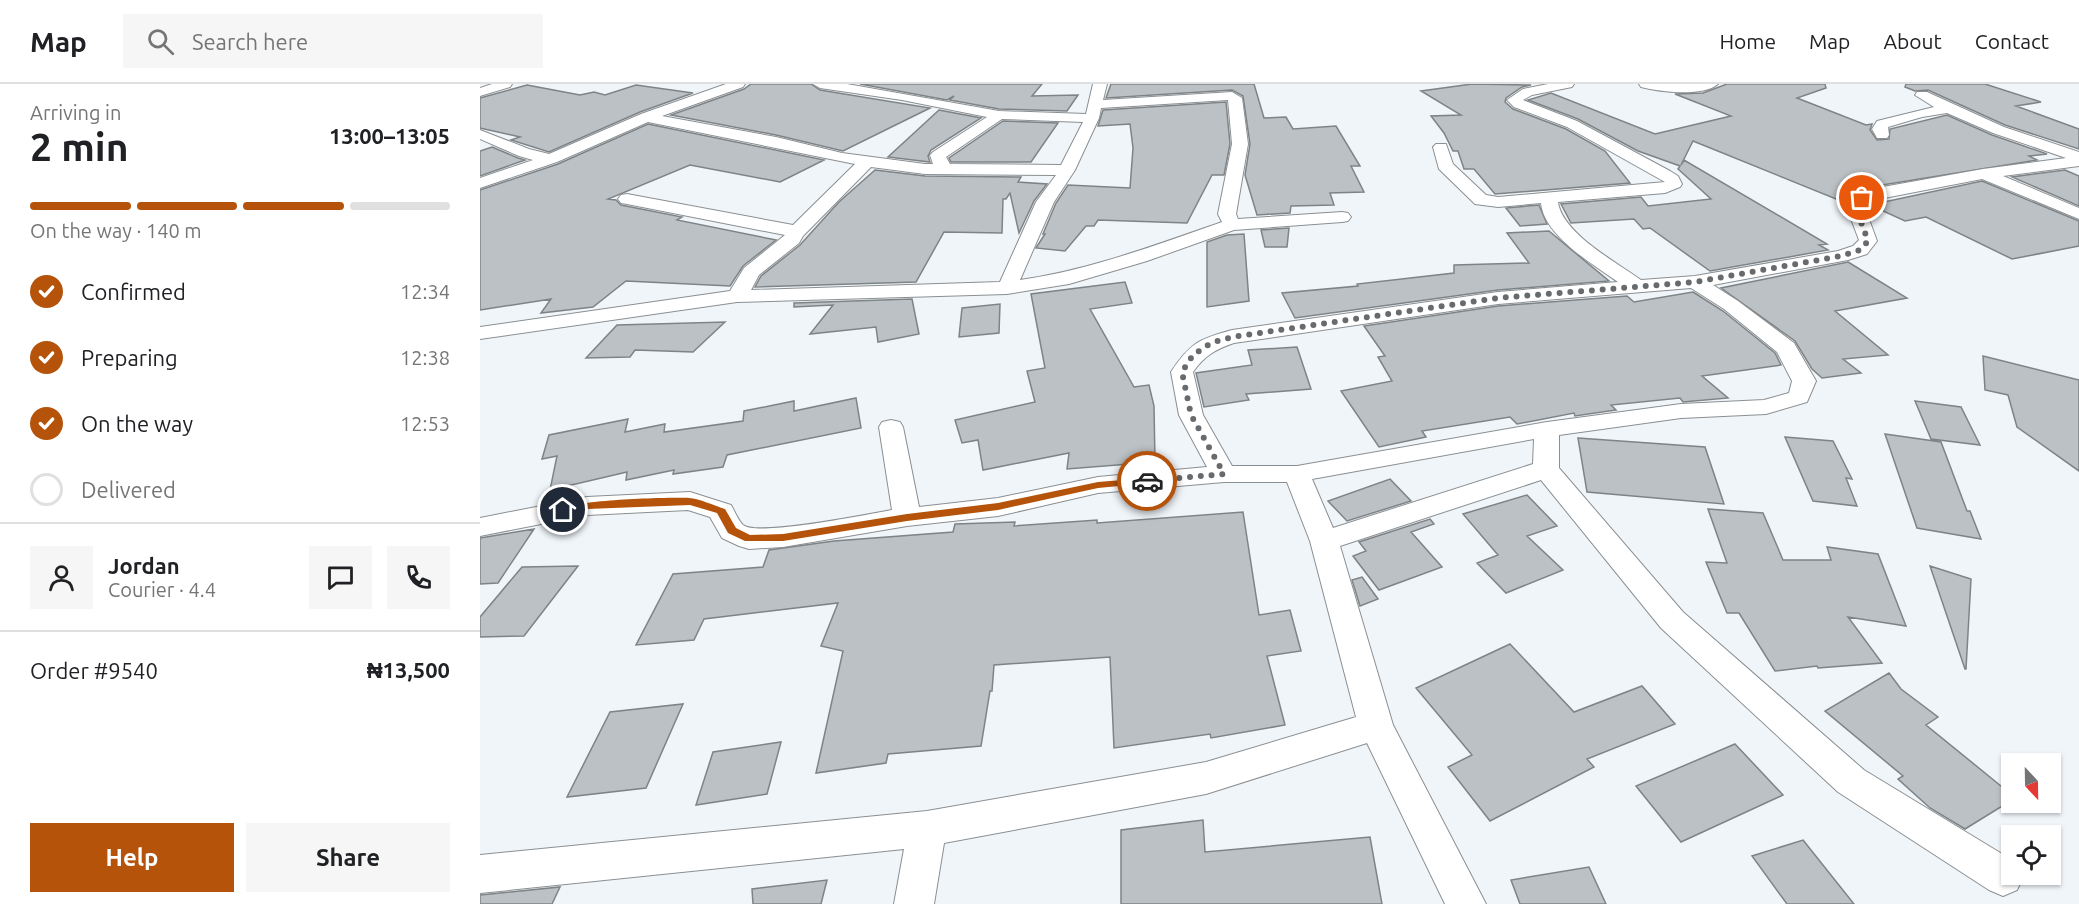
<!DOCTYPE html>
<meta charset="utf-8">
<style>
body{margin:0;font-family:Ubuntu,sans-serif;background:#f6f6f6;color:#202124;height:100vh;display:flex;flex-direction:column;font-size:22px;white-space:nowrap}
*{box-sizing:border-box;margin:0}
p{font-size:20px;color:#757577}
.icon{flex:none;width:33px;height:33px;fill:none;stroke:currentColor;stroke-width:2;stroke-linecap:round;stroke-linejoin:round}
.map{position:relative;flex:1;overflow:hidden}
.panel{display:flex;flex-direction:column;background:#fff;width:480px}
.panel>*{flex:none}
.needle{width:39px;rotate:158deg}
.controls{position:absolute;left:1521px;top:669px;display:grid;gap:12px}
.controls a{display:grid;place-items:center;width:60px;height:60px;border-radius:0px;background:#fff;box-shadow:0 2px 4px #0004;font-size:30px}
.pin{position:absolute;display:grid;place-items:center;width:51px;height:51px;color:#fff;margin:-26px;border:3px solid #fff;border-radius:50%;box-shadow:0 2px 6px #0007}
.courier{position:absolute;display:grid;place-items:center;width:60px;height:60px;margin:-30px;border:4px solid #b45309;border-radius:50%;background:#fff;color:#222;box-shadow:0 2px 8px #0007}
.head em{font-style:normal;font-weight:700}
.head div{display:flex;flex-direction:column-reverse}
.head{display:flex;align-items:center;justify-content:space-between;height:102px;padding:0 30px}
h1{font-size:39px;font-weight:700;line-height:45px}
.bar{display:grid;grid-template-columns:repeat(4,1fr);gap:9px 6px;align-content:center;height:72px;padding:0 30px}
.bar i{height:8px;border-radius:4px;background:#e0e0e0}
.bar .on{background:#b45309}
.bar p{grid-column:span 4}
.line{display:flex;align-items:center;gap:15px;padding:0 30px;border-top:2px solid #e0e0e0}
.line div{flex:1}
.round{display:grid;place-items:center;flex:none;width:63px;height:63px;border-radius:0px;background:#f6f6f6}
ol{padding:0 30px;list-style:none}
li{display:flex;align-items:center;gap:18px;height:66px}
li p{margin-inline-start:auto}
li .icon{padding:6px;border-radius:50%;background:#b45309;color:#fff;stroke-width:4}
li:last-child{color:#757577}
li i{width:33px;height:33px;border:3px solid #e0e0e0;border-radius:50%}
.action{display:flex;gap:12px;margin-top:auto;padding:12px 30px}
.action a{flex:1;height:69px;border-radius:0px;background:#b45309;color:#fff;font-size:24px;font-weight:700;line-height:69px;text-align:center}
.action a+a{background:#f6f6f6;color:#202124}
header{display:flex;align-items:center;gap:36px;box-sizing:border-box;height:84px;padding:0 30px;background:#fff;border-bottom:2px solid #e0e0e0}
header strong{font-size:28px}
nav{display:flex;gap:33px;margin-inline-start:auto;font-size:21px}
.search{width:420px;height:54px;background:#f6f6f6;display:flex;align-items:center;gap:15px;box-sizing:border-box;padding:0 21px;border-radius:0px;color:#757577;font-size:22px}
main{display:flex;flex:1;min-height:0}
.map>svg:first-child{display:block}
.building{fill:#bcc1c5;stroke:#7e8386;stroke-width:1.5}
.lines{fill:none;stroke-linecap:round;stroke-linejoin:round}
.street-casing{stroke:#8a8f92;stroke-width:2}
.street{fill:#fff;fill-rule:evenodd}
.route{fill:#b45309}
.done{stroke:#686b6e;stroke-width:6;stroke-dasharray:0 10.8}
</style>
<header>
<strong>Map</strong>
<div class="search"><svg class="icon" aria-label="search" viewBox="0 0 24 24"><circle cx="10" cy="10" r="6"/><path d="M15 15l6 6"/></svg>Search here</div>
<nav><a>Home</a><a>Map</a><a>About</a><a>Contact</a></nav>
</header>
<main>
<section class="panel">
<div class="head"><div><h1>2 min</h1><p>Arriving in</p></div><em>13:00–13:05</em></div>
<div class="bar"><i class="on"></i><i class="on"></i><i class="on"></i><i></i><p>On the way · 140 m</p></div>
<ol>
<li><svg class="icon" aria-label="check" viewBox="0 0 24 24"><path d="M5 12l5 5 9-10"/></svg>Confirmed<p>12:34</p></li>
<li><svg class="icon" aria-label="check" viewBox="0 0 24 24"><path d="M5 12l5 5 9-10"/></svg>Preparing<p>12:38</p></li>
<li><svg class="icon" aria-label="check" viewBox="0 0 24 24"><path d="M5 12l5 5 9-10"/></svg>On the way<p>12:53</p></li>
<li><i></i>Delivered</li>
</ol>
<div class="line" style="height:108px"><a class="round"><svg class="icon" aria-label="person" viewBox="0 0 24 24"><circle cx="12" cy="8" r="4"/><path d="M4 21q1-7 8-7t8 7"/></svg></a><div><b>Jordan</b><p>Courier · 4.4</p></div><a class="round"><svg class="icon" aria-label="chat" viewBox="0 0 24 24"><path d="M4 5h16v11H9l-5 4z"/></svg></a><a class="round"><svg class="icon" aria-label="phone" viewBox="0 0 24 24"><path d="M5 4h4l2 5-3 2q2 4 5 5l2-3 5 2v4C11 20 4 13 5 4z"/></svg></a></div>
<div class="line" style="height:78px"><div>Order #9540</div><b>₦13,500</b></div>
<div class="action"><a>Help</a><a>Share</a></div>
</section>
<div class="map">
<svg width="1599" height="820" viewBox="0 0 1599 820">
<rect width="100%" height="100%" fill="#f0f5fa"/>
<path class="building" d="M271 0H331L340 6 450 24 363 67 296 51 191 31 264 5Z
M380 0H562L552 12 598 11 587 27 519 25 470 16 474 12 467 16Z
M631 0H774L784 34 806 33 813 45 856 42 880 82H871L884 108 850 109 854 121 811 122 810 129 777 131 765 91 770 60 763 12 752 6 626 14Z
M992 0 1051 1 1042 3 1026 14 1025 18 1033 25 1086 45 1125 67 1150 99 1015 110 994 85H984L978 67H973L964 49 951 32 981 31 941 7Z
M1247 0H1345L1346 4 1317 14 1386 41 1392 40 1390 46 1397 56 1409 55 1410 45 1467 31 1512 51 1567 70 1549 72 1557 76 1396 102 1375 108 1372 112 1356 115 1213 57 1201 81 1204 76 1347 160 1339 161 1348 166 1230 187 1170 144 1163 145 1154 135 1091 139 1081 120 1161 113 1168 122 1231 115 1198 85 1200 82 1158 67 1098 35 1048 16 1071 9 1175 50 1251 32 1195 10 1223 9Z
M1426 0H1505L1561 18 1536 22 1599 45V65L1525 41 1448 6 1435 7 1425 3Z
M47 1 100 11 114 8 125 11 156 1 213 9 160 28 69 68 31 56 40 53 0 44V14Z
M746 18 750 60 744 91H732L707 139 618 136 614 142H606L585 167 556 164 565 150H563L576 119 588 101 650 104 653 64 650 40 618 42 623 26Z
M459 26 501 34 451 66 448 72 450 78 408 73Z
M523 37 578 39 551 78H471L469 74Z
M168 40 344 76 300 98 210 81 128 115 136 116 141 121 202 133 197 136 296 156 263 182 250 202 146 197 113 223 61 229 71 215 0 226V106L78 80Z
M12 63 38 74 45 76 0 92V67Z
M395 86 445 92 541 93 538 98 567 100 554 117 539 149 530 109 526 115H523L522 149 464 148 436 198 275 203 281 192 320 161 359 118Z
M1585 86 1599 92V122L1532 93Z
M1502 97 1599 137V162L1532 175 1446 133 1425 137 1390 121Z
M1059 121 1067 140 1040 142 1026 124Z
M809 144 807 163H785L781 146Z
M1069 147 1129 197 1018 206 815 234 802 209 878 202 877 200 974 189V181L1049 179 1027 149Z
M764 150 769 217 727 223V158L747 151Z
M1368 178 1427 214 1355 227 1408 271 1363 275 1381 289 1342 294 1332 285 1315 257 1241 204Z
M645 198 652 219 610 225 654 303 669 301 674 322 675 378 587 385 589 369 503 386 498 356 482 359 475 336 555 318 547 287 565 284 551 210Z
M1213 208 1243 227 1295 269 1301 281 1222 292 1248 314 1203 318 1200 314 1131 321 1136 326 1095 332 1094 329 1037 340 1030 333 942 347 946 353 899 363 861 307 912 297 898 273 905 272 884 242 1018 222 1147 212 1154 218Z
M432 215 439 250 398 258 396 243 330 250 353 221 314 223V219Z
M520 220 519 249 479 253 482 224Z
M245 238 213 268 155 266 150 273 106 274 137 241Z
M817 263 831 305 766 310 769 316 724 323 716 289 772 281 768 266Z
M1503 272 1599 296V387L1537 343 1528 311 1505 306Z
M376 314 381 344 247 371 243 383 193 390 194 386 146 396 147 388 70 406 77 372 62 375 69 351 148 335 145 348 185 340 184 348 263 337 264 327 314 317V327Z
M1435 317 1481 323 1500 361 1451 355Z
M1405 350 1461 358 1487 427H1490L1501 455 1437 444Z
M1305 353 1353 357 1372 395 1366 394 1377 422 1333 417Z
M1098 354 1225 363 1244 420 1107 408Z
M910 395 931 417 867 437 848 417Z
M1047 411 1077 442 1047 452 1083 486 1026 509 997 479 1018 471 983 430Z
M1228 425 1283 429 1303 476H1351L1347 463 1398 470 1426 542 1368 533 1402 579 1338 584 1337 582 1295 587 1259 529H1247L1226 478 1247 479Z
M763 428 779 531 810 526 821 567 787 572 805 641 731 654 730 650 634 664 630 573 514 581 512 607H510L501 662 408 670 406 679 336 689 363 567 341 562 358 519 224 535 214 556 156 561 193 490 283 483 289 466 354 457 473 448 475 440 535 438 534 442 617 436V439Z
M950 435 954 440 931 448 962 483 899 506 873 472 886 467 879 458Z
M54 445 18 499 0 500V454Z
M98 482 44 552 0 553V533L42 483Z
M1450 482 1491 495 1486 585H1485Z
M882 493 898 515 880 522 872 496Z
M1030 560 1094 628 1162 602 1195 640 1107 675 1114 683 1010 737 968 683 992 671 936 604Z
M1409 589 1421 605 1458 633 1446 641 1532 711V716L1485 745 1450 724 1418 695 1423 692 1345 627Z
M203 620 166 704 87 713 130 628Z
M301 658 287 710 216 721 233 668Z
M1255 660 1303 711 1201 758 1156 702Z
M723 736 725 768 890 753 902 820H641V746Z
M1323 756 1374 820H1307L1272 772Z
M1109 783 1126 820H1040L1031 796Z
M347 796 341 820H273L272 805Z
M80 803 72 820H0V811Z"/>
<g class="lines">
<g class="street-casing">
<path id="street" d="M12 0H32L30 3 0 12V4Z
M246 0H265L263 3 182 32 296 53 362 69 445 80H453L450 71 453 68 507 33 422 16 340 4 333 0H367L519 27 606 30 613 0H627L623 16 752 8 762 14 768 60 756 130 758 135 862 128 868 129 871 133 868 137 862 138 754 146 667 177 589 200 527 210 257 218 0 255V243L250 207 264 184 305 151 147 120 141 119 138 115 141 111 147 110 313 141 375 80 168 38 77 78 0 104V94L53 76 39 72 0 55V46L49 65 69 70 161 30ZM748 16 752 60 738 130 742 138C676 161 610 186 540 196L574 118 595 86 619 34 621 24ZM522 35 603 38 581 81 470 80 466 73ZM391 83 445 90 576 91 556 118 520 198 271 206 279 191 319 159 323 152Z
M1068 0H1094L1092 3 1052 11 1043 16 1097 37 1190 87 1198 92 1202 100 1200 103 1185 109 1078 118C1082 149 1136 178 1161 196L1215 192 1358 167 1373 162 1379 156 1368 127 1376 110 1397 104 1503 85 1586 74 1513 49 1467 29 1442 33 1408 43 1409 51 1407 54H1397L1392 45 1397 37 1454 23 1435 11 1437 8H1447L1524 43 1599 68V82L1523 92 1599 124V135L1502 95 1389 117 1386 127 1397 157 1387 170 1368 176 1233 201 1258 217 1314 259 1336 297 1327 318 1286 330 1201 334 1079 351V384L1203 528 1384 686 1532 776V790H1542L1543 793 1537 806 1523 812 1509 806 1358 708 1181 544 1061 396 860 462 913 641 1006 820H965L887 659 726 710 464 759 454 820H414L424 765 0 809V771L447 727 726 678 876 633 830 457 807 398H744L618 409 518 432 427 442 303 463 269 465 259 462 242 454 230 433 208 426 107 431 0 452V434L107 413 210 408 251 421C254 426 258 436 263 441 277 453 389 430 412 426L399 343 402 338 411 336 420 338 423 343 439 423 518 414 618 393 727 383 699 331 691 288C710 259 719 255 752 246L1018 208 1138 198C1113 180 1064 152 1061 119L1018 123 995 120 959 85 953 63 956 60H966L973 80 1006 111 1018 113 1185 98 1087 43 1034 23 1027 16 1043 5ZM1211 204 1244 225 1297 268 1312 297 1309 309 1284 316 1201 320 1067 338 817 382H752L723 331 713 288C724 272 736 265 754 259L1018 220ZM1054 355 1053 380 853 444 832 395Z
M1159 0H1238C1223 13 1180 8 1161 3Z"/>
</g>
<use href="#street" class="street"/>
</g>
<path class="route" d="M667 394 672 397 671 399 618 404 518 426 427 437 303 457H265L248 449 237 429 210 421 107 425 83 429 78 426C90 416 188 413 209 414 220 415 233 421 245 425L256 444 270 451 303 450 427 430 518 419 618 398Z"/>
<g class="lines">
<path class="done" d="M667 397 744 390 711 331 702 288 713 271 731 259 752 253 1018 214 1215 198 1361 172 1380 166 1388 157 1377 127 1382 114"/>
</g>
</svg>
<div class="controls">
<a><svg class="needle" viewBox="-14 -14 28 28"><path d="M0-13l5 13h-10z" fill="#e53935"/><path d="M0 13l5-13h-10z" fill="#757577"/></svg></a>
<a><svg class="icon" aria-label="locate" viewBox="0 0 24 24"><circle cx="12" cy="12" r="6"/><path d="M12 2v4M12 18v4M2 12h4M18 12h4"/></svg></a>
</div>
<div class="pin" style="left:1382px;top:114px;background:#ea580c"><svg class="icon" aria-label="bag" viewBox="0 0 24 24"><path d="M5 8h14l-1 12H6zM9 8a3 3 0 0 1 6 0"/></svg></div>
<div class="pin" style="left:83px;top:426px;background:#1f2937"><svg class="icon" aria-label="home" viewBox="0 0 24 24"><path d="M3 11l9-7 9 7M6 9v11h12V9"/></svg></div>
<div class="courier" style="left:667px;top:397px"><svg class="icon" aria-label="car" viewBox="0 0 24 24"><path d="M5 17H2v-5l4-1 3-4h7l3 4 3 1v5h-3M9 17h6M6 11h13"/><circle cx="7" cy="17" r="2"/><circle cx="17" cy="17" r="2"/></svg></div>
</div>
</main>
